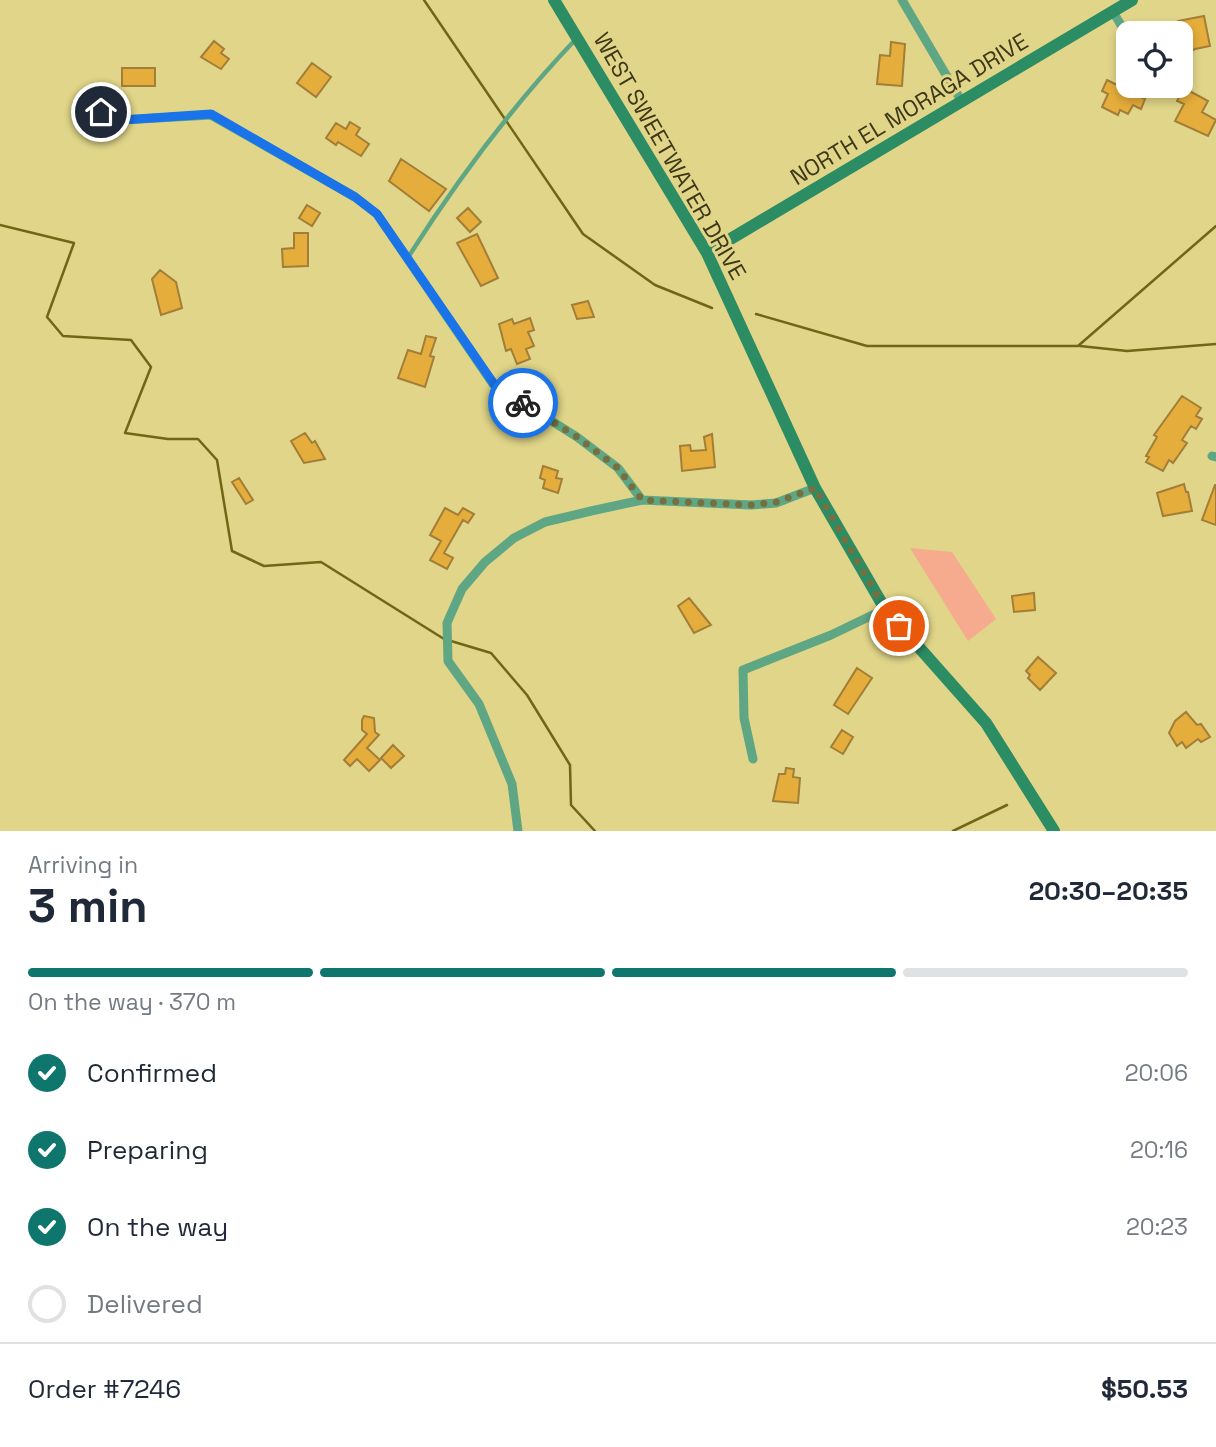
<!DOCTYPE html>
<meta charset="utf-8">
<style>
body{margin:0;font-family:"Space Grotesk",sans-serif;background:#f6f6f7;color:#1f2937;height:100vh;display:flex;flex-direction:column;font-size:26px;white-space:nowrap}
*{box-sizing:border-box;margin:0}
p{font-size:23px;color:#747a83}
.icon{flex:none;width:38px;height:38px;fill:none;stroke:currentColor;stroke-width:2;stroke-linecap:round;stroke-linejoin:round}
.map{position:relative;height:831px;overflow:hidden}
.panel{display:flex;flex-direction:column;background:#fff;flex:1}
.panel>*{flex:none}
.tools{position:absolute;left:1116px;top:21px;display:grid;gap:14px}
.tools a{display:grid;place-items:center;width:77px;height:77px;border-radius:14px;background:#fff;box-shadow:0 4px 10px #0003;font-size:35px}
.pin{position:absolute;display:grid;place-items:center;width:60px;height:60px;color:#fff;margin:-30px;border:4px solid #fff;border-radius:50%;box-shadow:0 2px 7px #0007}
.courier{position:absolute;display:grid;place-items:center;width:70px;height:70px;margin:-35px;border:5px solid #1a73e8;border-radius:50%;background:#fff;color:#222;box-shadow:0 2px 9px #0007}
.overview em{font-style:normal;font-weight:800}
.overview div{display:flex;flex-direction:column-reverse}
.overview{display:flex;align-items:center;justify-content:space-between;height:119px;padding:0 28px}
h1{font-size:46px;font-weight:800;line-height:52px}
.bar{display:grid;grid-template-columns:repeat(4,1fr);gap:10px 7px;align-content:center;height:84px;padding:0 28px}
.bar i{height:9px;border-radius:5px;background:#e0e1e3}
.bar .selected{background:#0f766e}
.bar p{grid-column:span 4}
.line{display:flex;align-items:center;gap:18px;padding:0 28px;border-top:2px solid #e0e1e3}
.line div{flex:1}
ol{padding:0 28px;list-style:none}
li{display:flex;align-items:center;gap:21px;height:77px}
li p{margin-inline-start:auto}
li .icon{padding:7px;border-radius:50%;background:#0f766e;color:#fff;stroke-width:4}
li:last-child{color:#747a83}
li i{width:38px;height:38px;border:4px solid #e0e1e3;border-radius:50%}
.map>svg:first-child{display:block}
.green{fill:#f6aa8e}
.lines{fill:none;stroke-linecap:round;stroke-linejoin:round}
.stream{stroke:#706615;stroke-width:2.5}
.building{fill:#e5ad3b;stroke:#a27e38;stroke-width:2}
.lane{stroke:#5fa784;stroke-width:4.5}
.street{stroke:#5fa784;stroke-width:9}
.secondary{stroke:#2c8c63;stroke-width:12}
.done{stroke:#766f3f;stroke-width:7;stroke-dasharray:0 12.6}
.route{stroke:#1a73e8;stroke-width:9}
.labels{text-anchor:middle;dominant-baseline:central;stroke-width:6;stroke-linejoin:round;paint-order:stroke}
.street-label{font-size:23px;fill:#3d3818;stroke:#e0d588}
</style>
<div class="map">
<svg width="1216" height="831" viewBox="0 0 1216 831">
<rect width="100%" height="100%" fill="#e0d588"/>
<path class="green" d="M910 548 952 552 996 619 968 641Z"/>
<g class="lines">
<path class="stream" d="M424 0 583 234 655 285 712 308
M0 225 74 243 47 317 63 336 131 340 151 367 125 433 168 439H198L217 460 232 551 264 566 321 562 444 639
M756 314 867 346H1078L1216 226
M1080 346 1127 351 1216 344
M451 641 491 653 527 695 570 765 571 805 595 831
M953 831 1007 805"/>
</g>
<path class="building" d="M1204 16 1210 46 1195 49 1184 55 1178 21Z
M214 41 224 49 221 53 229 59 221 69 201 57Z
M891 42 905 44 902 86 877 84 880 55 890 56Z
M312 63 331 77 316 97 297 83Z
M122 68H155V86H122Z
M1107 80 1145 99 1141 109 1133 105 1128 114 1120 110 1118 115 1102 107 1108 94 1102 91Z
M1184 88 1208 101 1202 112 1216 120 1208 136 1175 121 1184 104 1177 101Z
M350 122 360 128 356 135 369 144 361 156 338 142 336 145 326 138 336 123 346 129Z
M401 159 446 189 429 211 389 181Z
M307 205 320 213 312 226 299 218Z
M468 208 481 222 470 232 457 218Z
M294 233H308V266L283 267 282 249 294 248Z
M477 234 498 278 481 286 457 243Z
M160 270 176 282 182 308 161 315 152 279Z
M588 301 594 317 577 319 572 305Z
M530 318 534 330 528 332 534 346 526 349 530 359 517 364 511 349 506 351 499 324 512 319 514 324Z
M426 336 436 338 430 356 434 357 425 387 398 378 408 350 421 354Z
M1182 396 1201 408 1196 416 1202 419 1196 429 1191 426 1182 440 1187 443 1173 463 1169 460 1163 471 1146 462 1149 457 1146 456 1157 437 1154 435Z
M305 433 312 443 315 441 325 459 304 463 291 441Z
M712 434 715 467 682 471 680 446 690 445 691 451 706 450 704 437Z
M543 466 558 471 556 478 562 479 558 493 543 488 545 480 540 478Z
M239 478 253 500 246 504 232 482Z
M1184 484 1186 492H1188L1192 511 1163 516 1157 493Z
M1215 485H1216V525L1202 520Z
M445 508 458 515 463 508 474 514 468 523 463 520 444 553 453 558 447 569 430 560 441 541 430 535Z
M1034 593 1035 610 1014 612 1012 596Z
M689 598 711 625 694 633 678 606Z
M1038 657 1056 673 1040 690 1028 678 1030 675 1026 671Z
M857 668 872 678 848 714 834 705Z
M1186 712 1197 725 1201 724 1210 737 1201 742 1198 739 1186 748 1182 742 1177 746 1169 733 1175 721Z
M364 716 374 718 375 732 379 735 367 748 380 760 369 771 357 759 350 766 344 760 367 734 362 730V720Z
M842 730 853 737 843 754 831 747Z
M393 745 404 756 391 768 381 758Z
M786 768 794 769 793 777 800 778 798 803 773 801 779 774H785Z"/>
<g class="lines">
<path class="lane" d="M407 259C457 180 512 106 576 39"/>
<path class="street" d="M902 0 962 102
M1113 12 1129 38
M122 120C115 131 107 133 94 131L87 125 90 116 107 110 122 120 211 115 355 197 377 214 493 384 577 437 618 468 642 500
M1212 456 1216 457
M753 759 744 718 743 670 831 635 885 609
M518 831 512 784 479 704 448 661 447 623 462 589 485 562 514 538 545 522 591 511 642 500 751 505 776 503 815 488"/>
<path class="secondary" d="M554 0 707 253 815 488 885 609 986 723 1054 831
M707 253 1132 0"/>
</g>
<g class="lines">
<path class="done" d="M523 403 577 437 618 468 642 500 751 505 776 502 815 488 885 609 899 626"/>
<path class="route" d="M101 112 107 110 122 120 211 114 355 197 377 214 494 384 523 403"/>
</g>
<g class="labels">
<g class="street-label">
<text transform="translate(909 109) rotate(-31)">NORTH EL MORAGA DRIVE</text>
<text transform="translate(670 156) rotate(60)">WEST SWEETWATER DRIVE</text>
</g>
</g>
</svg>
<div class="tools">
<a><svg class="icon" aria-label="locate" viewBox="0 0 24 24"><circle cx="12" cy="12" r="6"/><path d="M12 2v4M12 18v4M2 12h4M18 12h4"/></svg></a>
</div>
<div class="pin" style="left:899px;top:626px;background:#ea580c"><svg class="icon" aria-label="bag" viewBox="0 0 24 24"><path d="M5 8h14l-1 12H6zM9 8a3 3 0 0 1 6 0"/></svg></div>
<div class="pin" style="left:101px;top:112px;background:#1f2937"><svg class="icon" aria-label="home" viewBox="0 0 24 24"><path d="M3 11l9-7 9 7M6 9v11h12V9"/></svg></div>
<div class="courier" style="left:523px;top:403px"><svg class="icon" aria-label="bike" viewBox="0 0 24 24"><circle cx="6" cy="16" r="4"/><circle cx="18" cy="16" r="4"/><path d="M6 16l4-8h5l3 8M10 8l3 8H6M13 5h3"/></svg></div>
</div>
<section class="panel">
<div class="overview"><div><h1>3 min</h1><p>Arriving in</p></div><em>20:30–20:35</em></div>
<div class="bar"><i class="selected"></i><i class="selected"></i><i class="selected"></i><i></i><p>On the way · 370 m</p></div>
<ol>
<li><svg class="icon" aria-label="check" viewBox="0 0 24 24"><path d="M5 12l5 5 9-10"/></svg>Confirmed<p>20:06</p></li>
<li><svg class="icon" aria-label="check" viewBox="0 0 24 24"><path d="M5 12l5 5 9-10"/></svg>Preparing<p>20:16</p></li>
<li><svg class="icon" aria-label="check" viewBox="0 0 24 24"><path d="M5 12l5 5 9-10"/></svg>On the way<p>20:23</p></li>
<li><i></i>Delivered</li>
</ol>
<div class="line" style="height:91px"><div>Order #7246</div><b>$50.53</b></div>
</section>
